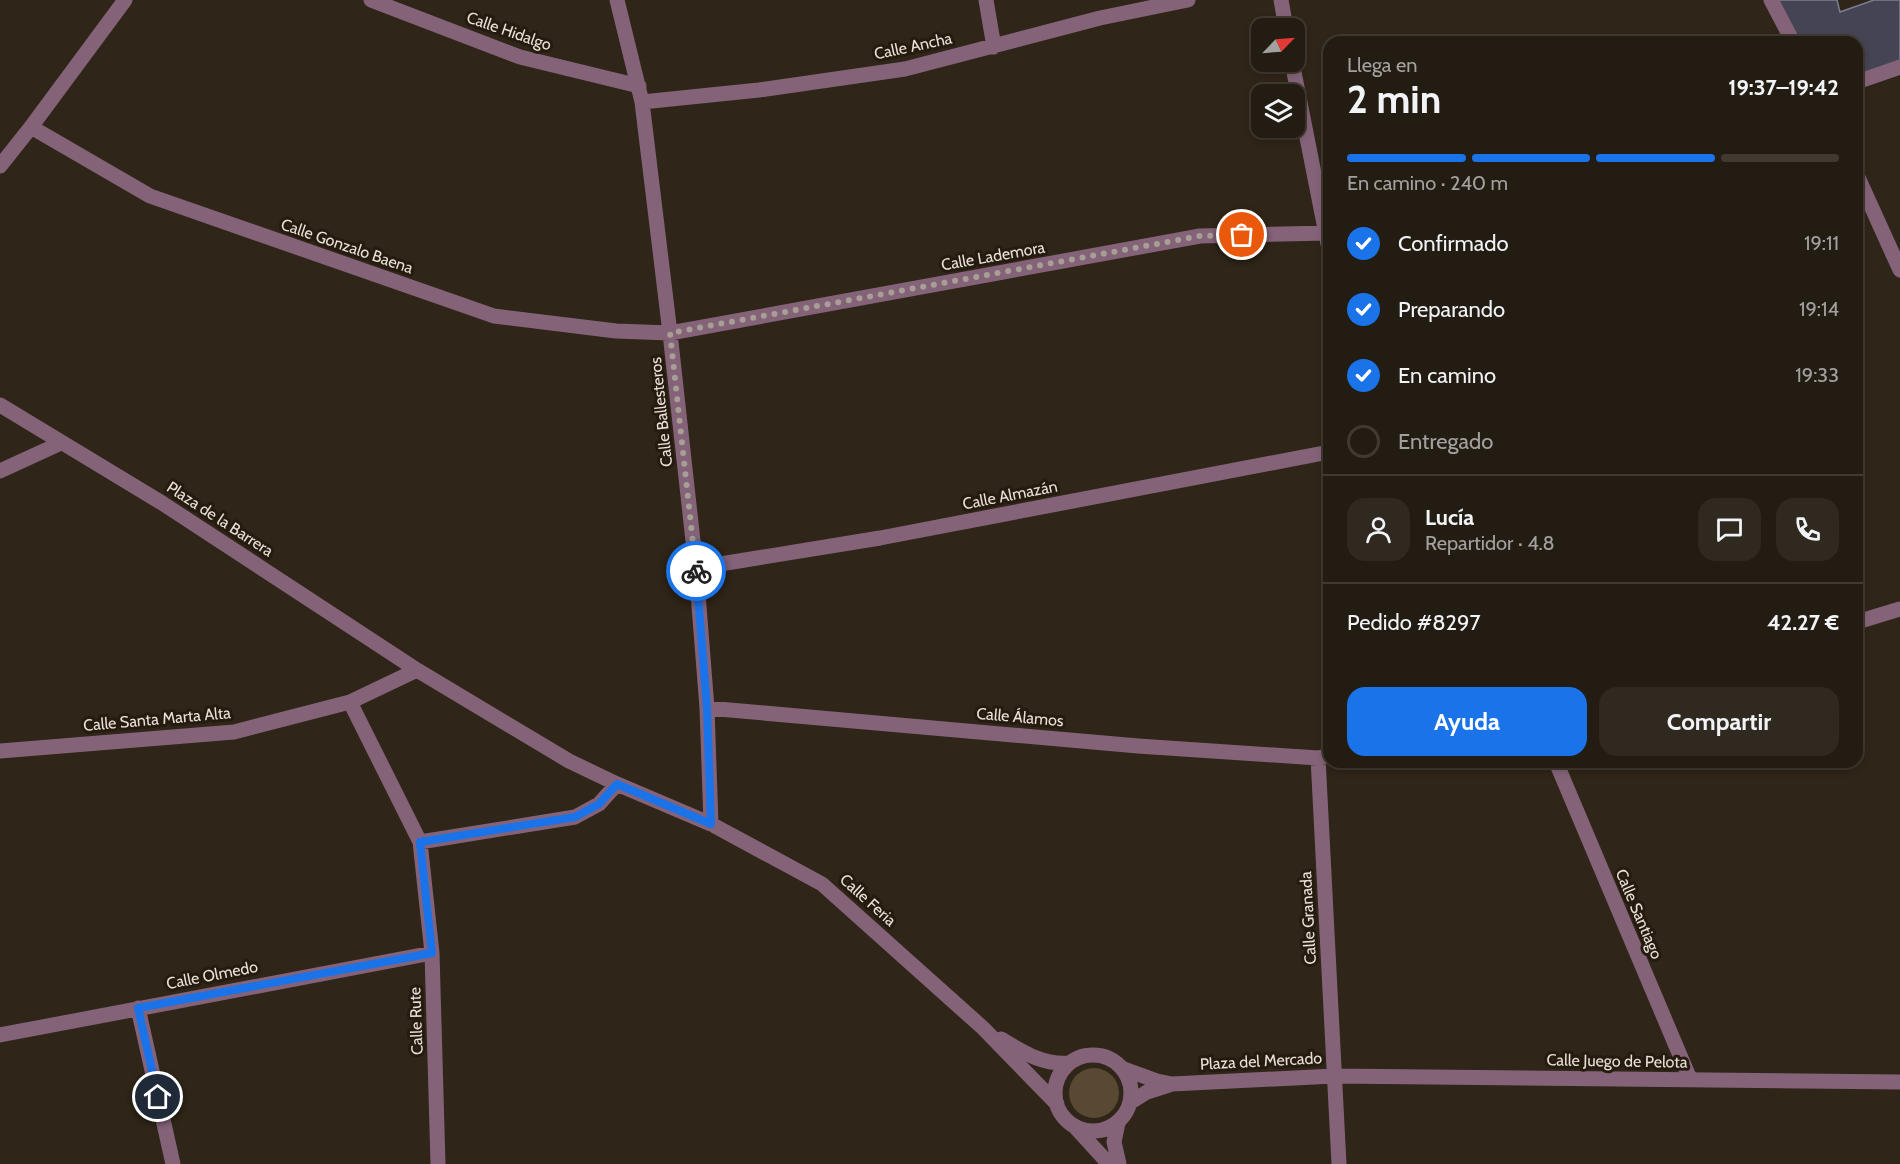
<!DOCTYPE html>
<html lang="es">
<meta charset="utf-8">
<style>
body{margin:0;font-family:Cabin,sans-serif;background:#2f2920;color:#f1f3f6;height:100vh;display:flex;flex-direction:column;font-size:22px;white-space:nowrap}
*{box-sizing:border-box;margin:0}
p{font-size:20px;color:#a3a19f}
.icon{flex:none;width:33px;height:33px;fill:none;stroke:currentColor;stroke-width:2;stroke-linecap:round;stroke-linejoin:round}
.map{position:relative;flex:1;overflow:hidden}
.panel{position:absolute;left:1323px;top:36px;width:540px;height:732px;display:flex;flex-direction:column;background:#231c12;border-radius:18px;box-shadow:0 3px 9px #0003,0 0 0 2px #403a32}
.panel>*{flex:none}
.needle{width:39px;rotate:65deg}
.controls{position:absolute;left:1251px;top:18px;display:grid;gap:12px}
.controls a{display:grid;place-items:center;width:54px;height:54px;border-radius:12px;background:#231c12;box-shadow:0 3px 9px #0003,0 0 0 2px #403a32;font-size:30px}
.pin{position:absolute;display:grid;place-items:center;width:51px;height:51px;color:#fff;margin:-26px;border:3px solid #fff;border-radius:50%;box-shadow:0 2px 6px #0007}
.courier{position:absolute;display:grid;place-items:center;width:60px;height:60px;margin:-30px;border:4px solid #1a73e8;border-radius:50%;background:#fff;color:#222;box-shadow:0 2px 8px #0007}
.head em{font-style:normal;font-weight:800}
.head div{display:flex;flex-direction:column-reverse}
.head{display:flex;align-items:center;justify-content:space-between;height:102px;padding:0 24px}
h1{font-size:39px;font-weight:800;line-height:45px}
.bar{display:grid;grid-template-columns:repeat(4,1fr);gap:9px 6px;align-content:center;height:72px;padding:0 24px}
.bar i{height:8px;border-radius:4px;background:#403a32}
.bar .on{background:#1a73e8}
.bar p{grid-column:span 4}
.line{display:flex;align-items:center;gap:15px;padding:0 24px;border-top:2px solid #403a32}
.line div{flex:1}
.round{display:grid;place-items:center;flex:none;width:63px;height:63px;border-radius:18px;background:#2f2920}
ol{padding:0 24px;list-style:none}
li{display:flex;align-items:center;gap:18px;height:66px}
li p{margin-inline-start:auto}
li .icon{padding:6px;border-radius:50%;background:#1a73e8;color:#fff;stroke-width:4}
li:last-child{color:#a3a19f}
li i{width:33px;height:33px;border:3px solid #403a32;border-radius:50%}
.cta{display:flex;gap:12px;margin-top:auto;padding:12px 24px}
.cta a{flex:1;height:69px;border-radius:18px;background:#1a73e8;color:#fff;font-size:24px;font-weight:800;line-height:69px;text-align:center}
.cta a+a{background:#2f2920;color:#f1f3f6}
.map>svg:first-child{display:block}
.green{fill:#594832}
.building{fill:#454454;stroke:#7e7d8f;stroke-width:1.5}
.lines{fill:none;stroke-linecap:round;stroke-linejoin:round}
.minor{stroke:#846379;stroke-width:15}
.done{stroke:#a79f95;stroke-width:6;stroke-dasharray:0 10.8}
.route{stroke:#1a73e8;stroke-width:8}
.labels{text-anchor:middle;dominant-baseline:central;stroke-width:6;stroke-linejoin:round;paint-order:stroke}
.street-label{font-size:16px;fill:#e8e1d9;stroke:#251b0f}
</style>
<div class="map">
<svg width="1900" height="1164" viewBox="0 0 1900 1164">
<rect width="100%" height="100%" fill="#2f2518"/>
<path class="green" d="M1069 1093a25 25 0 1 1 50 0a25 25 0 1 1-50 0Z"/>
<path class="building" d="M1771 0H1837L1840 12 1874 0H1900V67L1857 82V42H1793Z"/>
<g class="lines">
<path class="minor" d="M371 0 520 57 639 86
M617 0 642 102 670 333 696 568 707 708 711 824
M986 0 994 47
M1281 0 1286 28
M1771 0 1793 42
M1292 62 1329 249
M1857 82 1900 67
M642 102 759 90 905 69 1100 18 1188 0
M31 127 150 196 494 316 616 331 670 333 1200 236 1329 233
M0 166 31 127 125 0
M1857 175 1900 270
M0 405 162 503 417 670 569 761 617 784 711 824 822 884 983 1028 1057 1104
M0 471 61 443
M696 568 880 538 1329 452
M1857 622 1900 609
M350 702 420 842 432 953 438 1164
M707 708 1138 746 1318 758 1329 756
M0 751 234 732 350 702 417 670
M1318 758 1339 1164
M1556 762 1690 1079
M420 842 575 817 599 804 617 784
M138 1008 173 1164
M0 1035 432 953
M1001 1039C1023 1052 1042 1065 1069 1063
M1055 1093a38 38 0 1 1 76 0a38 38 0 1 1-76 0Z
M1124 1069 1157 1081 1172 1084 1334 1076 1900 1082
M1131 1102 1147 1092 1169 1085
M1118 1123 1114 1142 1119 1164
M1076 1128 1109 1164"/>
</g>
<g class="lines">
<path class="done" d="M696 571 670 333 1200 236 1242 235"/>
<path class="route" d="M158 1097 138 1008 432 953 420 842 575 817 599 804 617 784 711 824 707 708 696 571"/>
</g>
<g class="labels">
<g class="street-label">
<text transform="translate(509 31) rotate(19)">Calle Hidalgo</text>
<text transform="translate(913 46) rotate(-12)">Calle Ancha</text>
<text transform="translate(347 246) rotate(19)">Calle Gonzalo Baena</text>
<text transform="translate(993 256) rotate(-10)">Calle Lademora</text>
<text transform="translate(661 412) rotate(-96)">Calle Ballesteros</text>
<text transform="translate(1010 495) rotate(-11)">Calle Almazán</text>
<text transform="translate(220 519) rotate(33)">Plaza de la Barrera</text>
<text transform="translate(1020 717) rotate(5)">Calle Álamos</text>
<text transform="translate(157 719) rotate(-5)">Calle Santa Marta Alta</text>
<text transform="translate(868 900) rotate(42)">Calle Feria</text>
<text transform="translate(1639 914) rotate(67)">Calle Santiago</text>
<text transform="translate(1308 918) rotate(-93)">Calle Granada</text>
<text transform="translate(212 975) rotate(-11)">Calle Olmedo</text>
<text transform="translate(416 1021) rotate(-92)">Calle Rute</text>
<text transform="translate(1261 1061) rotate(-3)">Plaza del Mercado</text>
<text transform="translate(1617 1061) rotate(1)">Calle Juego de Pelota</text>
</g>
</g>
</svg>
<div class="controls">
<a><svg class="needle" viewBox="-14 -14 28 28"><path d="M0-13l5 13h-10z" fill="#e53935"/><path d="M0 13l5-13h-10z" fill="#a3a19f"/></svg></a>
<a><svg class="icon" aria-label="layers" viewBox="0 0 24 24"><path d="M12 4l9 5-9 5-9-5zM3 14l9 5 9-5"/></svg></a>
</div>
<div class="pin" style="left:1242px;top:235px;background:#ea580c"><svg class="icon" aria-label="bag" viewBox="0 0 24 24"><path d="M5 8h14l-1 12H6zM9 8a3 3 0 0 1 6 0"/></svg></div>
<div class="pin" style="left:158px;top:1097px;background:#1f2937"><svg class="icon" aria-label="home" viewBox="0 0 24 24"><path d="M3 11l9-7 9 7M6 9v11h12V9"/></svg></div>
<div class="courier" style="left:696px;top:571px"><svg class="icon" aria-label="bike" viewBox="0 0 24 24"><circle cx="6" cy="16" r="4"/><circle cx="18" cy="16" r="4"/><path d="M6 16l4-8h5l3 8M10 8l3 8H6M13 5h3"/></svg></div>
<section class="panel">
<div class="head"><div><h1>2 min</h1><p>Llega en</p></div><em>19:37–19:42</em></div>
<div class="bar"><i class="on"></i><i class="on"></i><i class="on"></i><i></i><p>En camino · 240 m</p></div>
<ol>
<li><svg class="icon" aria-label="check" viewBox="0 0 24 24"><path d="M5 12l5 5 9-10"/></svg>Confirmado<p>19:11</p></li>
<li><svg class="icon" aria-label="check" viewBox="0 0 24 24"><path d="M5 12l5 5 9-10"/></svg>Preparando<p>19:14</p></li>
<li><svg class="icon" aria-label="check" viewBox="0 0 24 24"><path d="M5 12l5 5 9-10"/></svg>En camino<p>19:33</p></li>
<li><i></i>Entregado</li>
</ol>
<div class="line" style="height:108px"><a class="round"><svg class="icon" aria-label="person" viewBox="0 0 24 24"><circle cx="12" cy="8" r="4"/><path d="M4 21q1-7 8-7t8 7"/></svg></a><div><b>Lucía</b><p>Repartidor · 4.8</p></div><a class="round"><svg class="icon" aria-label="chat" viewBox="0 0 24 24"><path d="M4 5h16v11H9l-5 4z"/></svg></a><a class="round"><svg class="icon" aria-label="phone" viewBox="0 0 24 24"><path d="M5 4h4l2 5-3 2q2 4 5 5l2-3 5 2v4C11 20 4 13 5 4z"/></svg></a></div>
<div class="line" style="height:78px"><div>Pedido #8297</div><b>42.27 €</b></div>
<div class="cta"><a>Ayuda</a><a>Compartir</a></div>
</section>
</div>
